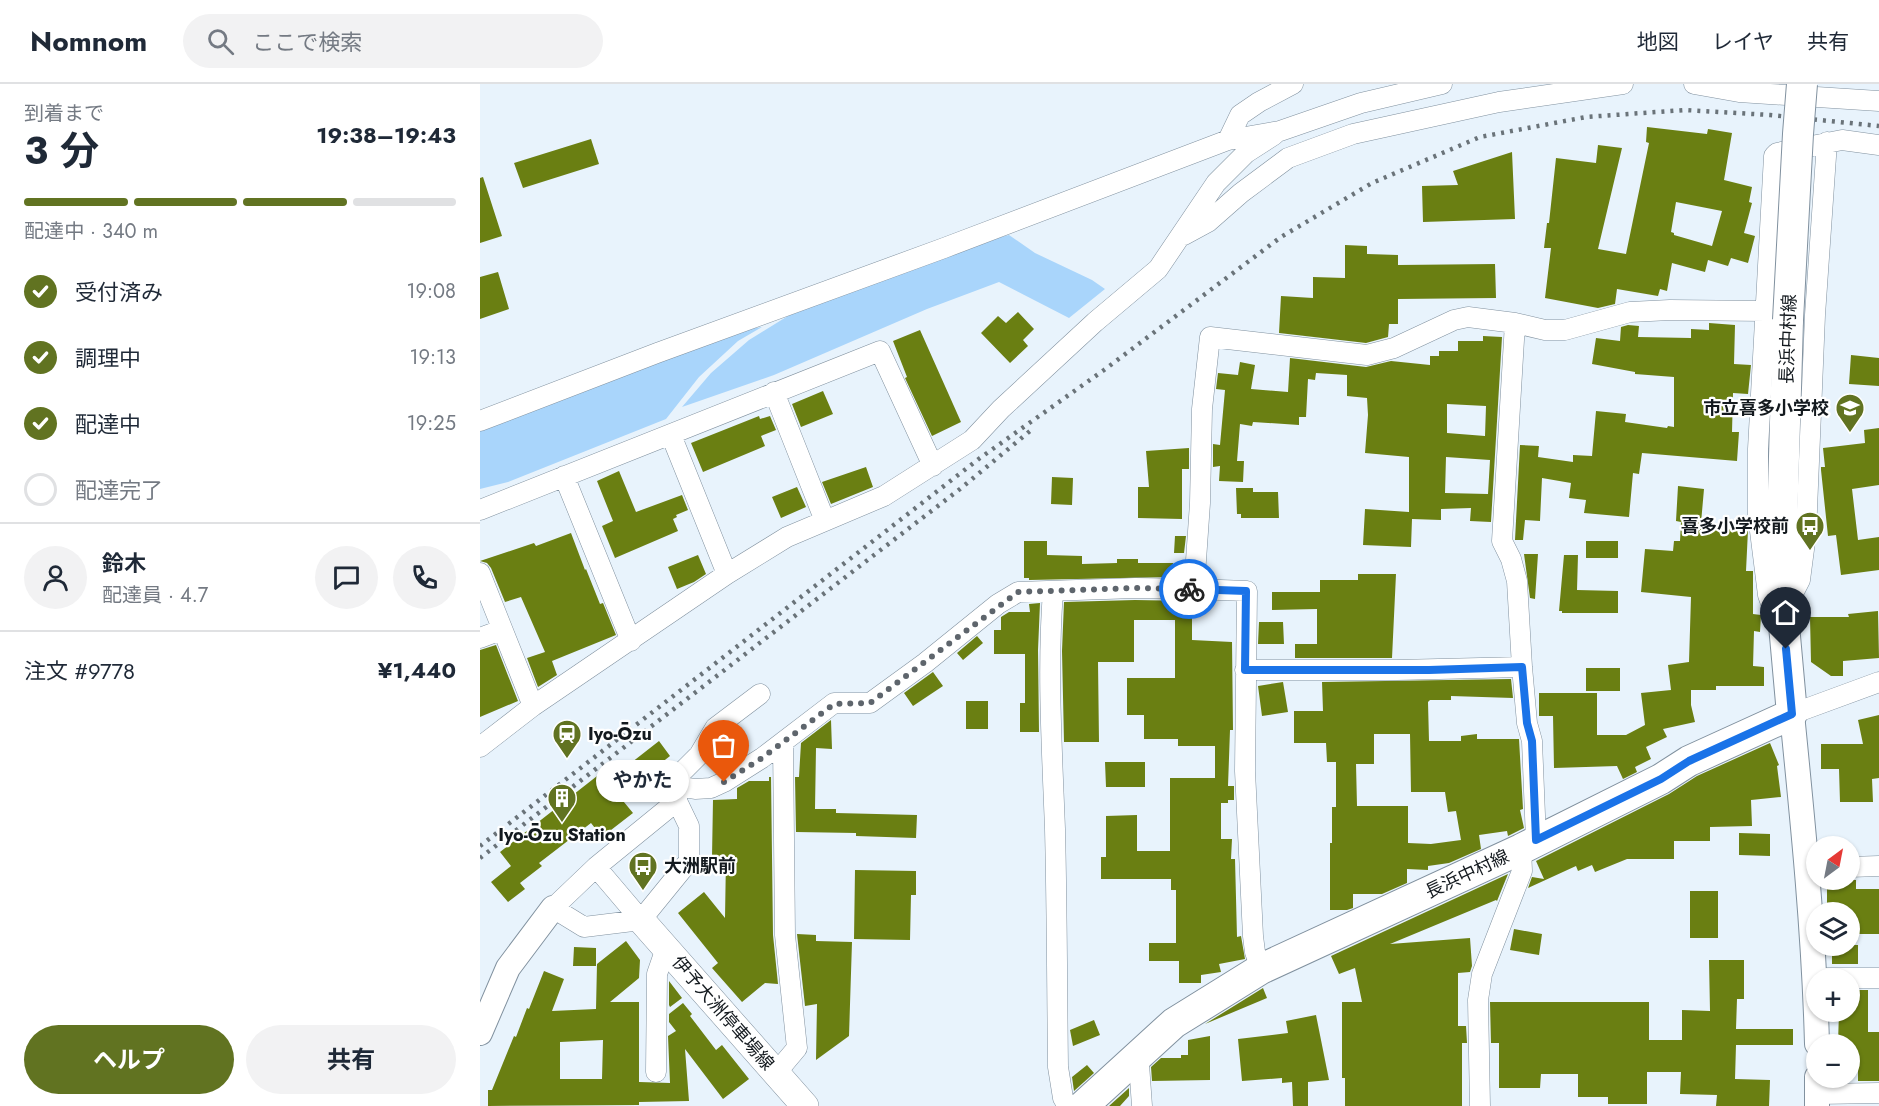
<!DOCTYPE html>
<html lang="ja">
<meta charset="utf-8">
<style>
body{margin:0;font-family:Jost,"Noto Sans JP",sans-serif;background:#f2f2f3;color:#1f2937;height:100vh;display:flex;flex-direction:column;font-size:22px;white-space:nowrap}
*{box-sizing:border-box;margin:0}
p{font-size:20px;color:#747a83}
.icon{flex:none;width:33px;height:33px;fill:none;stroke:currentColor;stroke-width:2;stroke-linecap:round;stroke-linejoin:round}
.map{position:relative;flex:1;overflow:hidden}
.drawer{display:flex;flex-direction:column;background:#fff;width:480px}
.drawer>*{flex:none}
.needle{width:39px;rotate:32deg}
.tools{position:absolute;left:1326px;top:752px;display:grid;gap:12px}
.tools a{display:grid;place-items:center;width:54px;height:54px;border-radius:50%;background:#fff;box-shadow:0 2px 4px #0004;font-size:30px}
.pin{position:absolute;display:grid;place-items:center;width:51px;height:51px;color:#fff;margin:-62px -26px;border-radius:50% 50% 50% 0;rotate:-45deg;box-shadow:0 0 6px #0007}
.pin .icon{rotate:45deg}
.courier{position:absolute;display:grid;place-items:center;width:60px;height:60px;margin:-30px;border:4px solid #1a73e8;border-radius:50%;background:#fff;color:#222;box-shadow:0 2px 8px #0007}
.bubble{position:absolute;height:42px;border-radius:21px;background:#fff;box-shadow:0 2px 4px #0004;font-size:20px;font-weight:700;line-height:42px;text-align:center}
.summary em{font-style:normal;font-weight:700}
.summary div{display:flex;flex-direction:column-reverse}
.summary{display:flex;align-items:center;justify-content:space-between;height:102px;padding:0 24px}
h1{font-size:39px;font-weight:700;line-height:45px}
.bar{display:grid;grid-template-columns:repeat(4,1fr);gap:9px 6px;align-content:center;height:72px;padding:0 24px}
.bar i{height:8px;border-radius:4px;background:#e0e1e3}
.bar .current{background:#617321}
.bar p{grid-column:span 4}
.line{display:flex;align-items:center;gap:15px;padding:0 24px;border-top:2px solid #e0e1e3}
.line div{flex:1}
.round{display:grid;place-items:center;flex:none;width:63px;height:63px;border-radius:32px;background:#f2f2f3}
ol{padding:0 24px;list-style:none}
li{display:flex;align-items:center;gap:18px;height:66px}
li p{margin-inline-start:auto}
li .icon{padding:6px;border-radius:50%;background:#617321;color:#fff;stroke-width:4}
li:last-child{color:#747a83}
li i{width:33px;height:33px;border:3px solid #e0e1e3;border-radius:50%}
.primary-button{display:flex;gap:12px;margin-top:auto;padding:12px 24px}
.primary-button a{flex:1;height:69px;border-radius:36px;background:#617321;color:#fff;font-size:24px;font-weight:700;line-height:69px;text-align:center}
.primary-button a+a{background:#f2f2f3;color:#1f2937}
header{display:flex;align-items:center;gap:36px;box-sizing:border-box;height:84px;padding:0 30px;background:#fff;border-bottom:2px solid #e0e1e3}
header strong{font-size:28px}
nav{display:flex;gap:33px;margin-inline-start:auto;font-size:21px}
.search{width:420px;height:54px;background:#f2f2f3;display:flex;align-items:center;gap:15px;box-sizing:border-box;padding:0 21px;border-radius:33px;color:#747a83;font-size:22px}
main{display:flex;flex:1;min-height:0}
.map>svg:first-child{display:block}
.green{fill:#a9d5fb}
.building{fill:#6a7f12;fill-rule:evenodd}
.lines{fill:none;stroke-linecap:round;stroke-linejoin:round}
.minor-casing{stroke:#81919f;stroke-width:21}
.tertiary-casing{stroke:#81919f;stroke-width:26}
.secondary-casing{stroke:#81919f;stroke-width:28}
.primary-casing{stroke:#81919f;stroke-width:32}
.minor{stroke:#fff;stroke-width:20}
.tertiary{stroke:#fff;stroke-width:24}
.secondary{stroke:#fff;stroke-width:27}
.primary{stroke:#fff;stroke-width:30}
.rail{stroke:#6a7379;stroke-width:4.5;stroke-dasharray:3 6;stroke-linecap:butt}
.primary-bridge-casing{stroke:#81919f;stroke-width:32;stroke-linecap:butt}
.primary-bridge{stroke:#fff;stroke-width:30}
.done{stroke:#5e656c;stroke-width:6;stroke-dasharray:0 10.8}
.route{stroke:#1a73e8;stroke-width:8}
.labels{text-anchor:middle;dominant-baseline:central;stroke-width:4.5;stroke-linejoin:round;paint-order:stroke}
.street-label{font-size:18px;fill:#13191e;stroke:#fff}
.poi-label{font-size:18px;font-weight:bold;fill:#13191e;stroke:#fff;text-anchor:end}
</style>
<header>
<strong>Nomnom</strong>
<div class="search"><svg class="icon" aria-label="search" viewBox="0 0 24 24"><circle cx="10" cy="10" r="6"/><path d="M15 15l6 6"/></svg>ここで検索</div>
<nav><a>地図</a><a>レイヤ</a><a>共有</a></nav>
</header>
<main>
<section class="drawer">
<div class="summary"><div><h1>3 分</h1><p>到着まで</p></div><em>19:38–19:43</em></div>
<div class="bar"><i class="current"></i><i class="current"></i><i class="current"></i><i></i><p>配達中 · 340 m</p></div>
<ol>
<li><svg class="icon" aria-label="check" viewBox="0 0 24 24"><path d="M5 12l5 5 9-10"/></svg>受付済み<p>19:08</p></li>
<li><svg class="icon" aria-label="check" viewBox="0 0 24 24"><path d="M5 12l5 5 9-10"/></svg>調理中<p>19:13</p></li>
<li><svg class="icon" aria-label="check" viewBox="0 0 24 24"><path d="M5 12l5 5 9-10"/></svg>配達中<p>19:25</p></li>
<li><i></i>配達完了</li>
</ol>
<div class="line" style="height:108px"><a class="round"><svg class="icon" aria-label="person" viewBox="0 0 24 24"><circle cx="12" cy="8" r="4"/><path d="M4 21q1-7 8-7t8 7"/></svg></a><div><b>鈴木</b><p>配達員 · 4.7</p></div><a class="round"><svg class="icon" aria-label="chat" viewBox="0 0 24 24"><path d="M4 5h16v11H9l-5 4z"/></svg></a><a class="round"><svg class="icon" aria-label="phone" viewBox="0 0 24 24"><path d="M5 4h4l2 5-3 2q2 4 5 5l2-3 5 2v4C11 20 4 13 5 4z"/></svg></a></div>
<div class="line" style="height:78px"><div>注文 #9778</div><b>¥1,440</b></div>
<div class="primary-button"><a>ヘルプ</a><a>共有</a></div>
</section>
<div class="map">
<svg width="1399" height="1022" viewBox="0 0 1399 1022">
<rect width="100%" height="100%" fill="#e8f3fc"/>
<path class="green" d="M529 151 555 169 612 196 625 205 589 234 519 198 447 225 294 291 202 323 231 289 269 256 316 227 509 156Z
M282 243 258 257 219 293 186 335 28 398 0 405V344L255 247Z"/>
<path class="building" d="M1167 43 1227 50 1228 45 1252 49 1244 96 1272 103 1269 118 1272 119 1264 149 1275 152 1268 179 1251 174 1248 182 1228 176 1225 188 1192 179 1187 207 1180 205 1178 212 1137 205 1135 220 1118 224 1065 214 1071 164H1064L1067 139H1069L1076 74 1116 79 1118 61 1142 64 1118 165 1146 170 1169 59 1166 58ZM1196 118 1242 127 1232 162 1194 151V149L1191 148Z
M111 55 119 80 43 104 34 79Z
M1032 68 1035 135 943 138 942 102 978 101 973 87Z
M3 93 22 152 0 159V94Z
M865 161 887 162V170L918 171V181L1015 180 1016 214 918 215V240H909L908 253 886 259 799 249 801 212 833 214V193L865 194Z
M18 188 29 225 0 235V193Z
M538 228 554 245 543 256 548 262 530 279 501 249 518 232 526 239Z
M1229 239 1255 241 1254 280 1271 281 1268 310 1253 309 1252 348H1259L1257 377 1162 369 1159 390 1153 389 1149 433 1104 429 1106 416 1089 414 1091 399 1062 394 1060 437 1045 436 1043 456H1035L1040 361 1059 362 1058 373 1093 378V371L1112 372 1116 327 1146 330 1145 338 1187 344 1188 342 1194 343V293L1155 290V288L1112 280 1116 254 1140 257 1141 243 1148 241 1159 242 1158 253 1211 254V245L1229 246Z
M440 246 481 338 452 352 425 294 427 293 413 257Z
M1003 252 1022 253 1011 438 990 437 991 424 961 425V436L932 435 931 463 883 461 885 425 929 428V373L885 369 888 331 887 314 867 312V291L836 289 835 296 828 295 826 333H819V341L773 338 772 342 760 340 757 377H764L763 398 739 397 740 382 733 383V360L740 361 745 306 736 305 738 289 758 291 760 278 775 281 771 305 808 308 810 274 886 283 911 277 950 281V272H959V267H978V257H1003ZM967 320 1006 322 1005 352 967 349ZM966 373 1010 376 1008 410 965 409Z
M1371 271 1399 274V302L1369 300Z
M343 307 353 330 321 343 312 320Z
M279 332 280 335 290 332 296 346 281 352 285 362 223 388 211 359Z
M1399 344V401L1372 405 1378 456 1399 453V486L1361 491 1356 451 1348 452 1341 386V383H1345L1343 364 1385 359 1384 346Z
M709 364V385H702V435L658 434V403H669L666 367Z
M386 383 393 403 351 420 342 398Z
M139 387 156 428 202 411 208 426 196 431 197 433 193 435 198 447 135 474 122 442 133 437 117 397Z
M572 393 593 394 592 421 571 420Z
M1198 402 1224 405 1221 439 1245 441V445L1268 446 1266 487H1273V530L1281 531 1280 548 1274 547 1273 582 1284 583V602H1236V606H1211V621L1215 638 1183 645 1187 653 1166 663 1171 675 1155 683 1157 688 1143 695 1137 682 1074 684 1073 632H1059V609H1117V651H1146L1165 641 1161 609 1191 606 1188 581 1209 578 1211 513 1161 508 1165 465 1193 467 1194 457H1200L1201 438 1196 437Z
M317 403 326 423 301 434 292 413Z
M756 404H773V408H798L799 434H761V430H757Z
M91 449 105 486 106 485 120 520 123 519 136 551 72 577 77 591 58 603 47 574 65 568 41 513 25 518 11 484 7 479 0 477 54 459 56 462Z
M695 452H706L704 469H694Z
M544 457H567V471L602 472V480L637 479V475H658V479H693V493L549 496V494H544Z
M1106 457H1138V474H1106Z
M1044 470H1058L1055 515 1050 514Z
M218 471 226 490 214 498 197 505 188 483Z
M1084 471H1098L1097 506 1138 507V529H1082V527H1079Z
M878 490H916L912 574H815V560H837V525L792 526V508H840V496H878Z
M655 516 712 517V556L752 558 753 646H750L748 702H754V716H748V719H741V755H752L751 775H755L757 853 761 852 765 875 739 880 741 888 721 891V899H699V877H669V859H696V806H691V795H621V773H626V732L657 731V767H690V694H735V662H698V655H664V631H647V594H695V536H654V578H618L619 658H584L582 567 584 518Z
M560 519 558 566 559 648H540V619H545V570H514V546H521V533L529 528H550L549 520Z
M1398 527 1399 574 1363 577V592H1351L1331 578 1330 533H1369L1368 530Z
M779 538H803L804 560H778Z
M497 552 503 559 483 576 477 569Z
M16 561 38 617 0 633V566Z
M1106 584H1140V607H1106Z
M453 588 463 602 433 622 424 609Z
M1031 595 1033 614 971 612V616H950L948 618 949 657H981V652L997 650V655H1039L1043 725 1040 726 1044 744 1028 752 1027 747 999 751 1001 765 969 779 948 782V786L927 785V799L902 810H873V824L867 826H850V759H852V723H856V678H847L846 659H814V627H843L842 598ZM894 650H930L931 708H965L968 728 976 727 981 756 951 760 928 759V722H877L876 680H894Z
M803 598 808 628 782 632 778 602Z
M486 617H508V645H486Z
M1399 631V694L1392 695 1393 718H1360L1359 685H1341V660H1383L1378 636Z
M351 636 352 665 336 664 335 725H356V729L437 731 436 754 376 752V749L316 748 315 693H319L321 659Z
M179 657 190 672 139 712 153 729 122 753 111 739 59 779 62 782 40 799 45 805 28 818 11 798 31 782 20 768 126 685 133 693Z
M1290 659 1299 681 1297 682 1301 713 1271 716 1272 742 1230 743V757H1194V775H1147L1115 788 1112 781 1098 787 1096 782 1048 804 1052 793 1064 795 1056 777 1189 710 1217 692Z
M625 678H665V703H626Z
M289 693H291L293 851 298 900 285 899 262 918 232 884 238 879 198 829 224 808 245 834 246 773H232L233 716 257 715V704L269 697H289Z
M1259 749 1290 750V772L1259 771Z
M375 786 436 787V811H431L430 856 374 855Z
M1028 790 1017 817 1016 816 910 860 990 854 992 882 990 888 978 889V942H986L987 959H982V1022H865V994H862V918H882L875 884 859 890 851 872Z
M1347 796H1376V805H1399V850H1370V828H1347Z
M1210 807H1238V854H1210Z
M1034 845 1062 850 1059 871 1030 866Z
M317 850 336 851V857L372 858 369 952 336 976 337 920 325 922Z
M146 857 160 876 159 894 130 918H159V998L190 999 188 952 196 947 189 938V930L203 919 212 930 210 932 236 966 242 961 269 995 243 1015 205 965 209 1017 159 1018V1021L8 1022V1006H12L34 952 36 953 47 924 49 925 64 887 84 895 72 927 116 925 117 880ZM123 956 122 995H80V958Z
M1352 861H1378V880H1352Z
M94 863 116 864V882H93Z
M1229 876H1264V915H1257L1256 945H1313V961H1256L1255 995 1290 996 1289 1022H1236L1237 1011 1200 1010 1201 988H1167V1020H1128V1013H1098V990H1061L1060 1004H1019V959H1011L1010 918H1169V956H1202V926L1230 927Z
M189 897 202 914 190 923 189 921Z
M783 904 787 914 725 940Z
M1370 906H1388V948H1399V997H1378V987H1370V960H1358L1359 927H1370Z
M836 931 849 996 828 998V1022H813L812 998 802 999V994L762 997 758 955 808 949 806 937Z
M614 936 620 951 593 962 590 946Z
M730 952V996L672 997 671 983 681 974H701V971H708V956Z
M607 981 614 989 594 1007 592 993Z
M649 1004V1012L640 1022H629Z"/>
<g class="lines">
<g class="minor-casing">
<path id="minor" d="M1214 0 1259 8 1399 17
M748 56 760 31 779 18 813 0
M704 151 728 138 761 109 808 74 873 50 1019 18 1143 0
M1035 239 1022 457 1031 475 1037 497 1042 583 1047 639 1052 657 1056 756
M294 308 345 437
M0 337 177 269 464 164 748 56 800 47 881 19 962 0
M191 351 247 490
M84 392 151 557
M0 426 400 267 453 382
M0 489 53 622
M714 505 767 507 765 687 773 852 775 868 781 885
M573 507C567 586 572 666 575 745 577 824 577 904 578 983L583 1014 588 1022
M1305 525 1320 496 1326 450 1335 231 1347 58
M1295 531 1288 511 1278 431V365L1294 72 1297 69 1362 56 1399 61
M0 554 21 546
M765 586H917L1042 583
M1312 630 1399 598
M0 663 53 622 247 490 307 453 404 412 492 356 521 325 615 238 678 185 736 99 766 69 794 51
M197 702 215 705 231 704 244 698 282 674 354 619H390L445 579 518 520 538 508 655 504 714 505 720 419 722 325 730 253 887 271 914 264 974 236 988 233 1035 239 1065 246H1085L1150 228 1190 226 1285 227
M197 717 116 783 73 824 104 843 161 836 209 777V742L197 717 198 692 219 671 235 644 280 610
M116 783 161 836
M1370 783 1399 782
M1335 894H1399
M655 975 659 980 662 1022
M176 988 177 890 186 864
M296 989 317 964 305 851 303 659
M1338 1010 1399 1009
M1000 1022 998 916 1002 890 1042 787 1041 765"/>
</g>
<g class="tertiary-casing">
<path id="tertiary" d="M1312 630C1323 740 1334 849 1337 960
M0 949 28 884 73 824
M1337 993V1022"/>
</g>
<g class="secondary-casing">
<path id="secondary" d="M161 836 325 1022"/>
</g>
<g class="primary-casing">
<path id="primary" d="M603 1022 694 939 781 885 1041 765 1181 695 1209 677 1312 630 1303 530 1302 441 1308 236"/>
</g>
<use href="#minor" class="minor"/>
<use href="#tertiary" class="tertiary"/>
<use href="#secondary" class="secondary"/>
<use href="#primary" class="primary"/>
<path class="rail" d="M0 762 500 374 624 286 801 153 892 99 1000 53 1106 33 1205 26 1290 31 1399 42
M0 774 480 405 550 347"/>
<g class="primary-bridge-casing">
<path id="primary-bridge" d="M1308 236 1318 50 1322 0"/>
</g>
<use href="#primary-bridge" class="primary-bridge"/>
</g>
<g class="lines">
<path class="done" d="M244 698 282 674 354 620 390 619 538 508 655 504 709 505"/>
<path class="route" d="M709 505 766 507 765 586H949L1042 583 1047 639 1052 657 1056 756 1181 695 1209 677 1312 630 1306 565"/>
</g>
<defs>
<g id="school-pin" transform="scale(1.5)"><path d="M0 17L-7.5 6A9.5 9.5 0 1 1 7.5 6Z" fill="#617321" stroke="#fff"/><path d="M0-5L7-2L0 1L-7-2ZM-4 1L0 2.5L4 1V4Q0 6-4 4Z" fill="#fff"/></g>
<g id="bus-pin" transform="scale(1.5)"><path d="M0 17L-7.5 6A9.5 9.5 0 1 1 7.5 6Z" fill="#617321" stroke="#fff"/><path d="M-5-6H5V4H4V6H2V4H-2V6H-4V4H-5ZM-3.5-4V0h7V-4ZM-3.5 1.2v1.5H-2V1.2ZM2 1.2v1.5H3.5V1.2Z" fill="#fff"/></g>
<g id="station-pin" transform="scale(1.5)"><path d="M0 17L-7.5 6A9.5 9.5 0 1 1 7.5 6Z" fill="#617321" stroke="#fff"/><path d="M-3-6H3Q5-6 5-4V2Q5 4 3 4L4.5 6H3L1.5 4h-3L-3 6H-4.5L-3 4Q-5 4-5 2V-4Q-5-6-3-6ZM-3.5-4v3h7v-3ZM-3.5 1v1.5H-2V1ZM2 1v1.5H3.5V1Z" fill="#fff"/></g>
<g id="building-pin" transform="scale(1.5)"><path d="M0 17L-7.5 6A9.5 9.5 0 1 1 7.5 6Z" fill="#617321" stroke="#fff"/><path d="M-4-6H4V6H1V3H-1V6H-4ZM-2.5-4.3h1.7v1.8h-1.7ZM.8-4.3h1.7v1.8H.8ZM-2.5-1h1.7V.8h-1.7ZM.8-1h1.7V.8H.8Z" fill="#fff"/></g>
</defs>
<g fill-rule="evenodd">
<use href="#school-pin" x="1370" y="324"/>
<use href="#bus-pin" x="1330" y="442"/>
<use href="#station-pin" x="87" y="650"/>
<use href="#building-pin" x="82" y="714"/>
<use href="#bus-pin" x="163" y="782"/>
</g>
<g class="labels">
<g class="street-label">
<text transform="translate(1308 255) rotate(-88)">長浜中村線</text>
<text transform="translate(987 790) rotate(-25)">長浜中村線</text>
<text transform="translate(243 929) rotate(49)">伊予大洲停車場線</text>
</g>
<g class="poi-label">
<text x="1349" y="324">市立喜多小学校</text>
<text x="1309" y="442">喜多小学校前</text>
<text x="108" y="650" text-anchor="start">Iyo-Ōzu</text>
<text x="82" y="751" text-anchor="middle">Iyo-Ōzu Station</text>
<text x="184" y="782" text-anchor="start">大洲駅前</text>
</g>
</g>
</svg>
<div class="tools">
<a><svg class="needle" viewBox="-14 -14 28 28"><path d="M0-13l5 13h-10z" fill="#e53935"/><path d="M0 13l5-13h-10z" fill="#747a83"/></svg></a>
<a><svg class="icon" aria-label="layers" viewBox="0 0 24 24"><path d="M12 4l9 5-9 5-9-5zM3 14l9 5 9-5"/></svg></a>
<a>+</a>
<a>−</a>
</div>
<div class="pin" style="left:244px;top:698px;background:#ea580c"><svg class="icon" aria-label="bag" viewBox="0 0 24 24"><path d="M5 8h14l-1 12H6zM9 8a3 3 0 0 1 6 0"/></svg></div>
<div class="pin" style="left:1306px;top:565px;background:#1f2937"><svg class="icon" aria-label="home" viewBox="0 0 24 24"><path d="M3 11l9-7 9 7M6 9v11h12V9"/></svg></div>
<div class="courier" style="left:709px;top:505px"><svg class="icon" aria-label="bike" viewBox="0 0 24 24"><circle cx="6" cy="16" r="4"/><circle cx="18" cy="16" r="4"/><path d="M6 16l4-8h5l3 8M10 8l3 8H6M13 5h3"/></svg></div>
<div class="bubble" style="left:116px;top:676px;width:93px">やかた</div>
</div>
</main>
